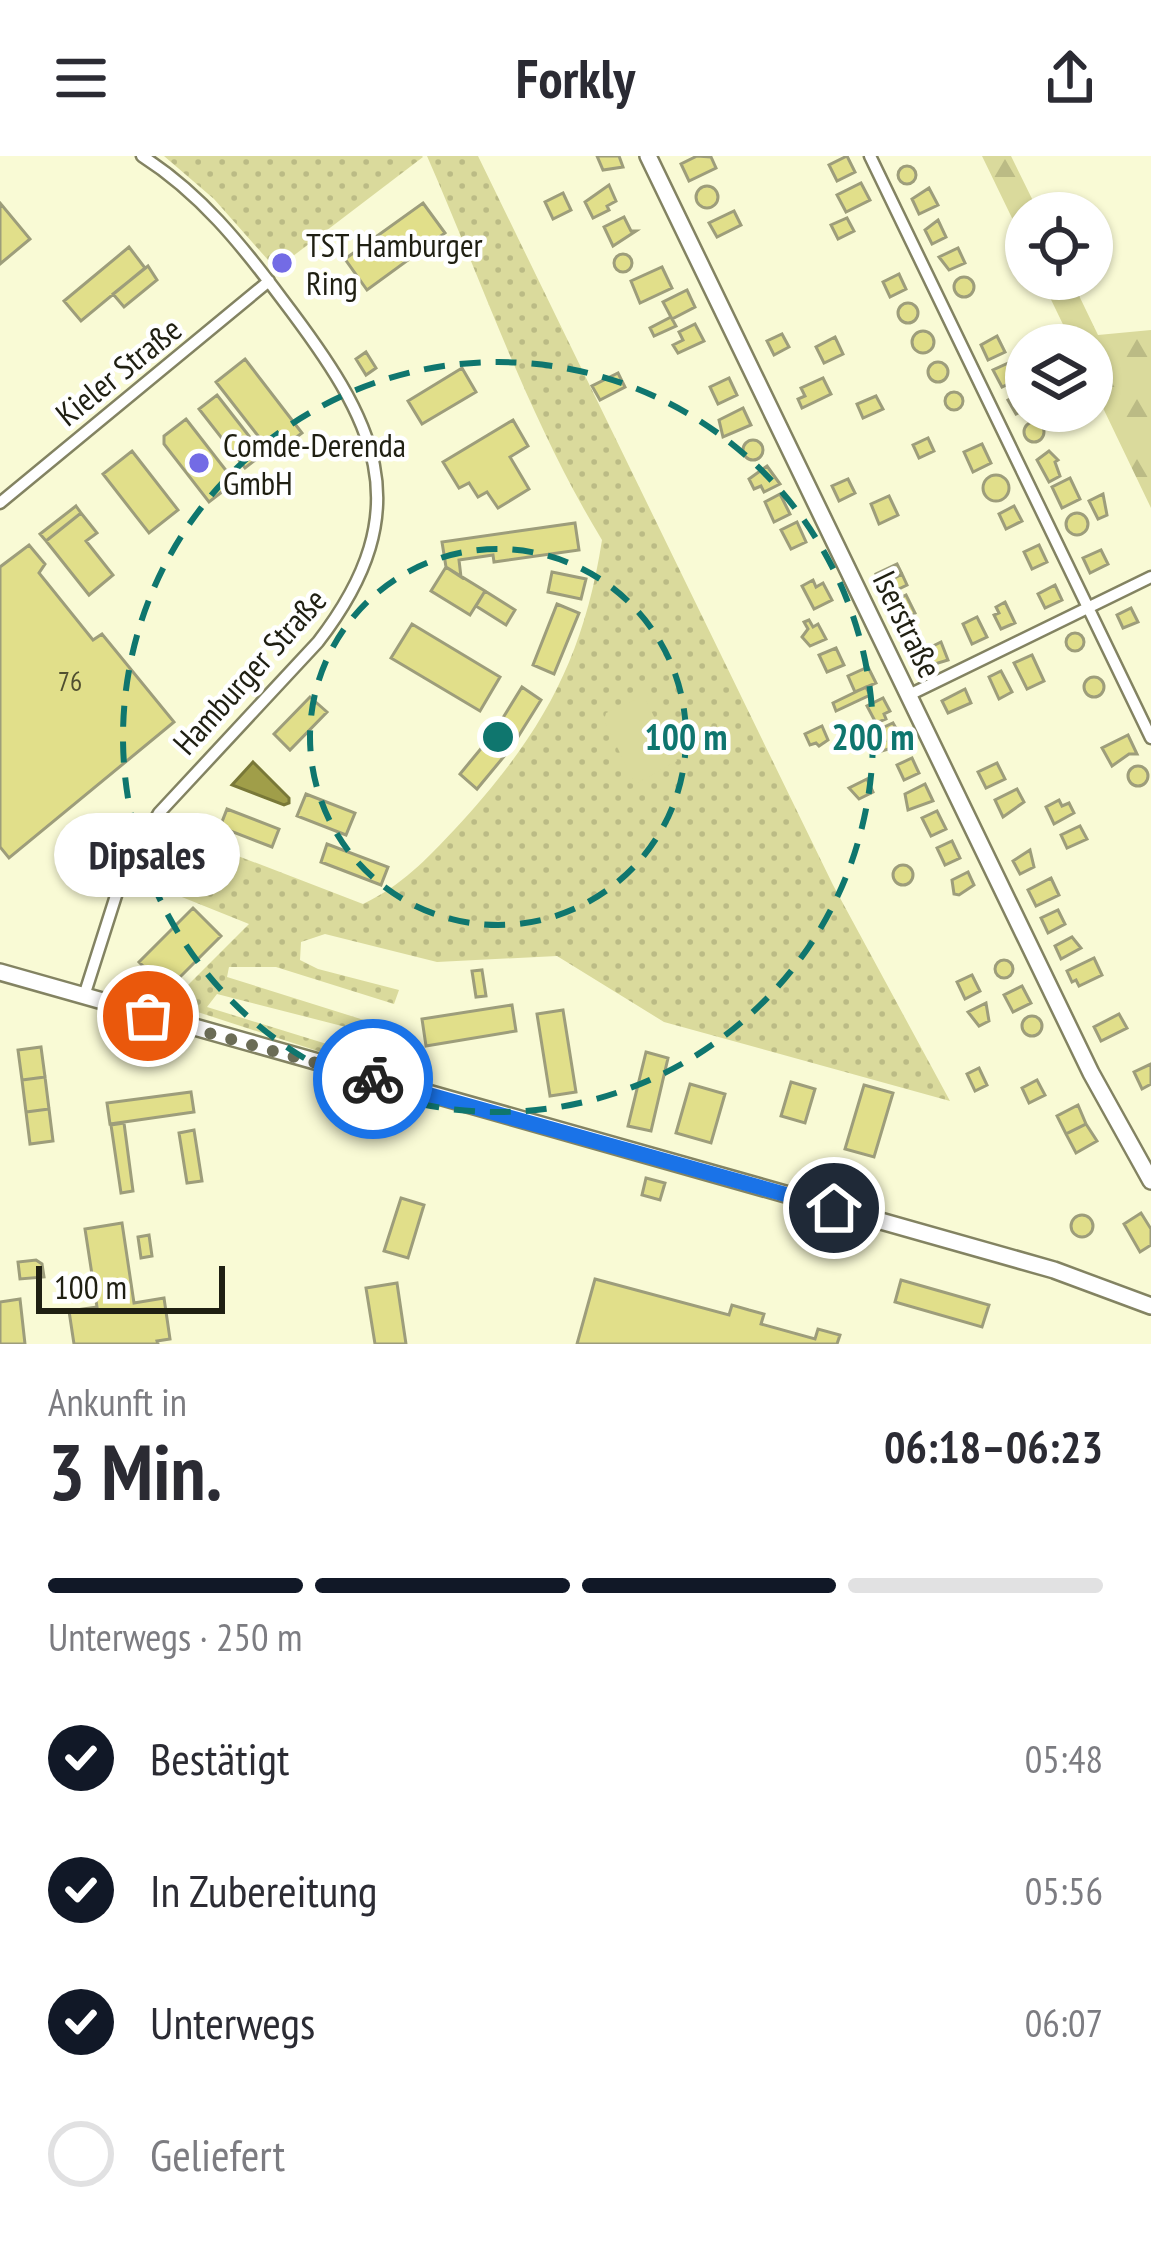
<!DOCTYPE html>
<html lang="de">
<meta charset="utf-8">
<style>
body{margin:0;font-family:"PT Sans Narrow",sans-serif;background:#f2f2f3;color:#2b2b33;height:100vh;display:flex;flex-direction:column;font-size:45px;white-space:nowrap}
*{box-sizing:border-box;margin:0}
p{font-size:39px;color:#7c7c81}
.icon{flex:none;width:66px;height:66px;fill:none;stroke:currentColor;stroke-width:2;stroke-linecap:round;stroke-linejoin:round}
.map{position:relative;height:1188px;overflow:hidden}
.details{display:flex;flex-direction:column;background:#fff;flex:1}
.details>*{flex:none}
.controls{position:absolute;left:1005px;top:36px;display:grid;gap:24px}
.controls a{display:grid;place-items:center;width:108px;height:108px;border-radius:50%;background:#fff;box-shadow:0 3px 9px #0004;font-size:60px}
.scale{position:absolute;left:36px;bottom:30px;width:189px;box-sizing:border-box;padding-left:12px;border:6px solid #1f1f12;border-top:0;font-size:33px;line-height:42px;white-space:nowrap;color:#1f1f12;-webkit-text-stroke:9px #fff;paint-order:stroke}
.pin{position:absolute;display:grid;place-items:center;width:102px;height:102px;color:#fff;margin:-51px;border:6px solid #fff;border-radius:50%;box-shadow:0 3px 12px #0007}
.courier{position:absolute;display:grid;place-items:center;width:120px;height:120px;margin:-60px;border:9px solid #1a73e8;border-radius:50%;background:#fff;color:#222;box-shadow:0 3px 15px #0007}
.bubble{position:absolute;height:84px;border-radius:42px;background:#fff;box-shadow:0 3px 9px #0004;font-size:39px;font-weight:700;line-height:84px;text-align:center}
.head em{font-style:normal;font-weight:700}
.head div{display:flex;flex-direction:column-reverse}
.head{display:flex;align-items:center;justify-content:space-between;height:204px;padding:0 48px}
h1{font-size:78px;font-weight:700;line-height:90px}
.bar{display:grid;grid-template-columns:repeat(4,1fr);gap:18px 12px;align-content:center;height:144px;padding:0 48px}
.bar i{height:15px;border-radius:9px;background:#e1e1e2}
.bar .selected{background:#111827}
.bar p{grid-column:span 4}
ol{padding:0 48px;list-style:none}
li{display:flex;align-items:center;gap:36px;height:132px}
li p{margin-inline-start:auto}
li .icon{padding:12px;border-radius:50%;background:#111827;color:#fff;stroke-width:4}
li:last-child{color:#7c7c81}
li i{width:66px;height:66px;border:6px solid #e1e1e2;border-radius:50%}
header{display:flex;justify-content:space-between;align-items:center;height:156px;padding:0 48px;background:#fff;font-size:54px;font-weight:700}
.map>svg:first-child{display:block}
.grass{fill:url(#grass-dots)}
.forest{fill:url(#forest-firs)}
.garden{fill:#dada9c}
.water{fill:url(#water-ripples);stroke:#797838;stroke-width:3}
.building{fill:#e1df8a;stroke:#9d9d7b;stroke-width:3}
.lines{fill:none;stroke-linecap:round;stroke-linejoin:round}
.street-casing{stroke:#838362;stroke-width:15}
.secondary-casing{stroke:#838362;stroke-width:20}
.street{stroke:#fff;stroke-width:10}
.secondary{stroke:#fff;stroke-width:15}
.done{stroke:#6b6c56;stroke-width:12;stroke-dasharray:0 21.6}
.route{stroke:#1a73e8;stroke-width:15}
.ring{fill:none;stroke:#0f766e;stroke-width:6;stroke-dasharray:21 15}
.poi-dot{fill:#736be5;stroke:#fff;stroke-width:4.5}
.labels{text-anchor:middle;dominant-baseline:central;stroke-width:9;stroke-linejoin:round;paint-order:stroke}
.number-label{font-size:27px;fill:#504f30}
.poi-label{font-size:33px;fill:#1f1f12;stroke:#fff;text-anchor:start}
.street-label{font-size:33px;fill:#1f1f12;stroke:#fff}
.centre{fill:#0f766e;stroke:#fff;stroke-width:6}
.ring-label{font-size:36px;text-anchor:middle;font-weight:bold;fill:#0f766e;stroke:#fff;stroke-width:9;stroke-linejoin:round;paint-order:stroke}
</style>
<header><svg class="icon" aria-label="menu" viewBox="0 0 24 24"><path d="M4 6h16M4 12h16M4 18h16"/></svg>Forkly<svg class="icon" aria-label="share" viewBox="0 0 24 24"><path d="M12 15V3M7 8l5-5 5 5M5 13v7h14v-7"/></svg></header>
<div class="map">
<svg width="1151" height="1188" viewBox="0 0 1151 1188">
<defs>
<pattern id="grass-dots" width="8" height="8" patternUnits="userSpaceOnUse" patternTransform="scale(3)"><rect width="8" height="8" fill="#dada9c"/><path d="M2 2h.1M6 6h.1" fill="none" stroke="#bbbb85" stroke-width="1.8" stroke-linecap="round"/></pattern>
<pattern id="forest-firs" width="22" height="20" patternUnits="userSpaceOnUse" patternTransform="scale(3)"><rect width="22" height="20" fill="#dada9c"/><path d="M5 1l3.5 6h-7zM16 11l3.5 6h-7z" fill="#bbbb85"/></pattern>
<pattern id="water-ripples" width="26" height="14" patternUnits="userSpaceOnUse" patternTransform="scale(3)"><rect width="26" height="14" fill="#a09e49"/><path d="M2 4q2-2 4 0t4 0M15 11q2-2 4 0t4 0" fill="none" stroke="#82803b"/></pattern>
</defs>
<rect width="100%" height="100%" fill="#f9fad5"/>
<path class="grass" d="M164 0H422L423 1 276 113 214 43Z
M427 0H478L833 729 950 945 664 866 557 800 437 806 325 778 301 786 300 804 318 813 399 834 394 848 276 811H229L227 821 383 870 381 880 217 838 207 851 385 906 382 916 170 847 249 768 142 725 173 675 363 748C401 730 427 703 455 673 539 582 583 507 602 384 529 264 483 128 427 0Z"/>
<path class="forest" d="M982 0H1011L1039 57H1026V91Z
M1041 123H1071L1098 179 1151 174V352L1092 229V189H1073Z"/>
<path class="garden" d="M637 543H645L677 605 635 628 604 564 606 557Z"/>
<path class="water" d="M253 606 289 642V647L284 649 232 629Z"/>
<path class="building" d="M597 0H619L623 11 603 14Z
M697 0 711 1 716 12 689 25 681 8Z
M847 0 855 16 837 25 829 9Z
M898 19a9 9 0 1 1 18 0a9 9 0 1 1-18 0Z
M861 27 870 44 846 56 837 39Z
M609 29 616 45 607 50 609 54 593 62 585 46Z
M696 41a11 11 0 1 1 22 0a11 11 0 1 1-22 0Z
M929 32 938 49 919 58 912 43Z
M563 37 571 54 553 63 545 46Z
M0 47 30 83 0 108Z
M423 47 445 77 367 134 345 103Z
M734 55 741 69 717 81 709 67Z
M624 61 631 75H636L613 90 604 71Z
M847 62 854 75 838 83 831 69Z
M938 64 946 81 932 88 925 74Z
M129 91 145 112 81 165 64 145Z
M958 92 965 107 949 114 939 101Z
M614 107a9 9 0 1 1 18 0a9 9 0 1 1-18 0Z
M148 110 157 124 124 151 113 138Z
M662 111 672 132 640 147 631 125Z
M899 118 906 133 890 141 883 126Z
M954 131a10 10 0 1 1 20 0a10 10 0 1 1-20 0Z
M687 134 695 151 672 163 663 146Z
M898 157a10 10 0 1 1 20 0a10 10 0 1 1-20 0Z
M671 161 676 170 654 180 650 172Z
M695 168 704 185 678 197 673 189 683 184 679 176Z
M912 186a11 11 0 1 1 22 0a11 11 0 1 1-22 0Z
M782 178 789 191 774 199 767 185Z
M997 180 1005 196 988 204 981 189Z
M835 181 843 198 824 207 816 191Z
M366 196 376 212 366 219 356 203Z
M245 203 302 277 273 299 216 226Z
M1015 204 1023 221 1002 231 993 214Z
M928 216a10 10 0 1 1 20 0a10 10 0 1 1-20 0Z
M462 212 476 236 422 268 408 245Z
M618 217 625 231 600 244 592 230Z
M729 222 737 239 718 248 710 231Z
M823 222 831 238 802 252 798 243 805 240 801 232Z
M945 245a9 9 0 1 1 18 0a9 9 0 1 1-18 0Z
M1023 236 1026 253 1016 258 1008 244Z
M217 239 263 298 245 312 199 253Z
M876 240 883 253 863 262 857 248Z
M743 252 751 269 723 281 719 264Z
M186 263 235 326 209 346 164 288V280Z
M513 264 528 290 510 301 529 333 498 352 487 336 478 341 469 327 459 332 443 306Z
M1024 276a10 10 0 1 1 20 0a10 10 0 1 1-20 0Z
M928 282 934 295 919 302 913 289Z
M743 294a10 10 0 1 1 20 0a10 10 0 1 1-20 0Z
M982 288 991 307 973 316 964 296Z
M132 295 178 354 149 377 103 318Z
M1049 295 1058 304 1055 306 1060 320 1049 326 1037 304Z
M767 310 780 328 764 336 761 330 754 333 749 323Z
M983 332a13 13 0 1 1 26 0a13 13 0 1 1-26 0Z
M1070 322 1080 343 1062 352 1052 331Z
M848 323 855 337 839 345 832 330Z
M780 338 790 358 774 366 765 346Z
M1103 338 1107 359 1098 363 1089 345Z
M889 340 898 359 879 368 871 348Z
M76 350 81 357 46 385 40 378Z
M1014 350 1022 365 1006 373 999 358Z
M81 357 97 377 86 385 113 419 89 439 46 385Z
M1066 368a11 11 0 1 1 22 0a11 11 0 1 1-22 0Z
M797 366 806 386 791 393 781 374Z
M575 367 579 394 494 406 493 399 459 404 461 421 446 411 442 386Z
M29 389 45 408 39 417 93 484 102 478 174 566 9 702 0 691V411Z
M1039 389 1047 406 1032 413 1024 396Z
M1101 394 1108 408 1090 417 1083 402Z
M897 408 902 418 881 429 876 418Z
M446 411 485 435 470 459 431 435Z
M552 416 586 423 581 443 548 436Z
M902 418 907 429 886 439 881 429Z
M813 424 816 431 823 427 832 444 814 453 802 430Z
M1055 429 1062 444 1045 452 1038 438Z
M485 435 515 454 506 469 476 450Z
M906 439 915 457 897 466 888 448Z
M1005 446 1015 467 1001 473 994 459 999 457 996 451Z
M557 448 579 457 554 518 533 509Z
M1131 452 1138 466 1123 472 1117 459Z
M977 461 987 481 972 488 963 468Z
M809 464 813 471 818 468 826 483 810 490 802 481 808 473 804 466Z
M412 468 500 521 480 555 391 502Z
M1066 486a9 9 0 1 1 18 0a9 9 0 1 1-18 0Z
M941 486 948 504 925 511 919 497Z
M836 492 844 509 827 516 819 499Z
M1032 499 1044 525 1027 533 1014 507Z
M868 511 876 527 855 536 848 520Z
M1001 515 1012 536 999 543 989 521Z
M1084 531a10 10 0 1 1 20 0a10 10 0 1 1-20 0Z
M522 531 541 544 511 592 477 633 460 618 493 578Z
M866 531 870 539 836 555 833 547Z
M965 533 971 547 948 557 942 545Z
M310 541 327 556 290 594 274 578Z
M883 542 890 555 884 558 886 563 876 567 867 550Z
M893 567 905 588 882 595 879 587 885 585 882 572Z
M822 570 828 584 819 590 816 587 810 589 805 578Z
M1128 579 1137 598H1129L1112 610 1102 592Z
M912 602 919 617 904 624 897 609Z
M997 607 1005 623 986 632 978 616Z
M1128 620a10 10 0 1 1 20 0a10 10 0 1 1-20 0Z
M867 623 873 636 859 643 849 632Z
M925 628 933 645 908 654 905 638Z
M1017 633 1024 646 1003 661 995 644Z
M306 638 355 657 346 679 297 660Z
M1059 644 1062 650 1069 647 1074 657 1054 668 1046 651Z
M227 653 279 673 272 691 220 671Z
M937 655 946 673 931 680 922 662Z
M1080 670 1087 683 1067 692 1061 679Z
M952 685 960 702 945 709 937 692Z
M327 688 388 711 381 729 321 706Z
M1030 694 1034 711 1020 718 1013 705Z
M893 719a10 10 0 1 1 20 0a10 10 0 1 1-20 0Z
M968 716 974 729 959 739 954 738 952 724Z
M1051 722 1059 739 1036 750 1028 734Z
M193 752 221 780 167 834 139 806Z
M1058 754 1065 768 1048 777 1041 762Z
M1072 781 1081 792 1061 803 1055 790Z
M1094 802 1102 819 1079 830 1076 824 1072 826 1067 815Z
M995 813a9 9 0 1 1 18 0a9 9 0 1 1-18 0Z
M482 814 486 840 476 841 472 815Z
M972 819 980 835 965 843 957 826Z
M1022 830 1031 847 1013 856 1004 839Z
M986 847 989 865 979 870 968 856Z
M512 849 516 875 426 890 422 863Z
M563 854 576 936 550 940 537 858Z
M1119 858 1127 872 1101 885 1094 871Z
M1022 870a10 10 0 1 1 20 0a10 10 0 1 1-20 0Z
M41 891 45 921 22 924 18 894Z
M646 896 668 902 651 975 628 970Z
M1151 908V928L1142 933 1134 916Z
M979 912 987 929 975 935 967 918Z
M45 921 49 953 26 956 22 924Z
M1037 924 1045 939 1029 947 1022 932Z
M791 926 815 933 805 967 781 960Z
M690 928 725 938 711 987 676 977Z
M864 929 893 937 874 1001 845 993Z
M191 936 194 956 110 968 107 947Z
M1078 949 1086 968 1066 978 1057 960Z
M49 953 53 985 30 988 26 956Z
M124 967 133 1035 121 1037 111 969Z
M1086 968 1097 985 1076 997 1066 978Z
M194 974 202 1025 187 1027 179 977Z
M646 1022 665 1027 660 1044 642 1039Z
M401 1042 424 1049 408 1102 384 1095Z
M1141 1057 1151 1073V1089L1140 1096 1124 1068Z
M1071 1070a11 11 0 1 1 22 0a11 11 0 1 1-22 0Z
M122 1067 134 1147 164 1142 170 1183 157 1185 158 1188H74L69 1155 97 1151 85 1073Z
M149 1079 152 1100 141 1102 138 1081Z
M36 1104 42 1108 44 1121 20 1123 18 1106Z
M595 1123 729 1159 732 1149 749 1154 764 1158 761 1168 815 1183 818 1173 840 1179 837 1188H577Z
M901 1124 989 1149 982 1171 895 1146Z
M397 1127 406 1188H375L366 1132Z
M20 1143 25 1188H0V1146Z"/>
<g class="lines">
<g class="street-casing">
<path id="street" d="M870 0 1151 582
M0 347 269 125
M909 539 1151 421
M84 840 120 727 159 657 318 486C423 350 374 264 282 143 241 88 200 37 142 0"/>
</g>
<g class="secondary-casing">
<path id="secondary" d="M648 0 1091 917 1151 1025
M0 816 1054 1114 1151 1150"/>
</g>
<use href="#street" class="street"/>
<use href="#secondary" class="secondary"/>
</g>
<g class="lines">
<path class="done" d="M148 860 373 923"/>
<path class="route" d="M373 923 834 1052"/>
</g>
<g class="ring">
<circle cx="498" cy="581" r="188"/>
<circle cx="498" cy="581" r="375"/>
</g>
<g class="poi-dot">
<circle cx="282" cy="107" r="12"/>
<circle cx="199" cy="307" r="12"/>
</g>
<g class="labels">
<g class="number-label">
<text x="70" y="525">76</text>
</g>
<g class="poi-label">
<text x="306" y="88">TST Hamburger<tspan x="306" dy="38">Ring</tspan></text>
<text x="223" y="288">Comde-Derenda<tspan x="223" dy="38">GmbH</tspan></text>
</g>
<g class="street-label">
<text transform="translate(118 215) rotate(-39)">Kieler Straße</text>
<text transform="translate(908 468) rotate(64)">Iserstraße</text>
<text transform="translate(249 515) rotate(-48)">Hamburger Straße</text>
</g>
</g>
<circle cx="498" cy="581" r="18" class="centre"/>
<g class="ring-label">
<text x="686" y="594">100 m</text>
<text x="873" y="594">200 m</text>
</g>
</svg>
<div class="controls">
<a><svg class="icon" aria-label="locate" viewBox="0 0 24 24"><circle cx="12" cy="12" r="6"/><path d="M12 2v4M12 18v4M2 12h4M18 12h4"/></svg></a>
<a><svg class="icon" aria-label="layers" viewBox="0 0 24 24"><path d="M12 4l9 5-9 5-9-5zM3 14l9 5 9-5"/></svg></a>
</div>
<div class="scale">100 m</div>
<div class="pin" style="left:148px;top:860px;background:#ea580c"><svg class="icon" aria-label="bag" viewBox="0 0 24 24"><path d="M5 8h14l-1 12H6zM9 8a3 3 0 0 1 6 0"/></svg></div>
<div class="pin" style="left:834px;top:1052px;background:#1f2937"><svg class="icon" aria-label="home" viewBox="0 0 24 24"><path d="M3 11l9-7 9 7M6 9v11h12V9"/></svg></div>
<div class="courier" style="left:373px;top:923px"><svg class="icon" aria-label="bike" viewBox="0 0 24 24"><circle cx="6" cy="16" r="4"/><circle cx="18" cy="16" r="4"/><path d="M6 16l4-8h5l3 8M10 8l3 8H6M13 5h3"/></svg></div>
<div class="bubble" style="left:54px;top:657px;width:186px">Dipsales</div>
</div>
<section class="details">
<div class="head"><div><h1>3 Min.</h1><p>Ankunft in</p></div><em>06:18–06:23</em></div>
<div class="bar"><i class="selected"></i><i class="selected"></i><i class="selected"></i><i></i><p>Unterwegs · 250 m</p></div>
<ol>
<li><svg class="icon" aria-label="check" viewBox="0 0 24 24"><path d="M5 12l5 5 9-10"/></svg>Bestätigt<p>05:48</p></li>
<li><svg class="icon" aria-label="check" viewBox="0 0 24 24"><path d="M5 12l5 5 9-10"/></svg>In Zubereitung<p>05:56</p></li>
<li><svg class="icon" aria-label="check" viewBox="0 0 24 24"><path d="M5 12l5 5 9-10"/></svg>Unterwegs<p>06:07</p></li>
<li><i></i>Geliefert</li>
</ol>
</section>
